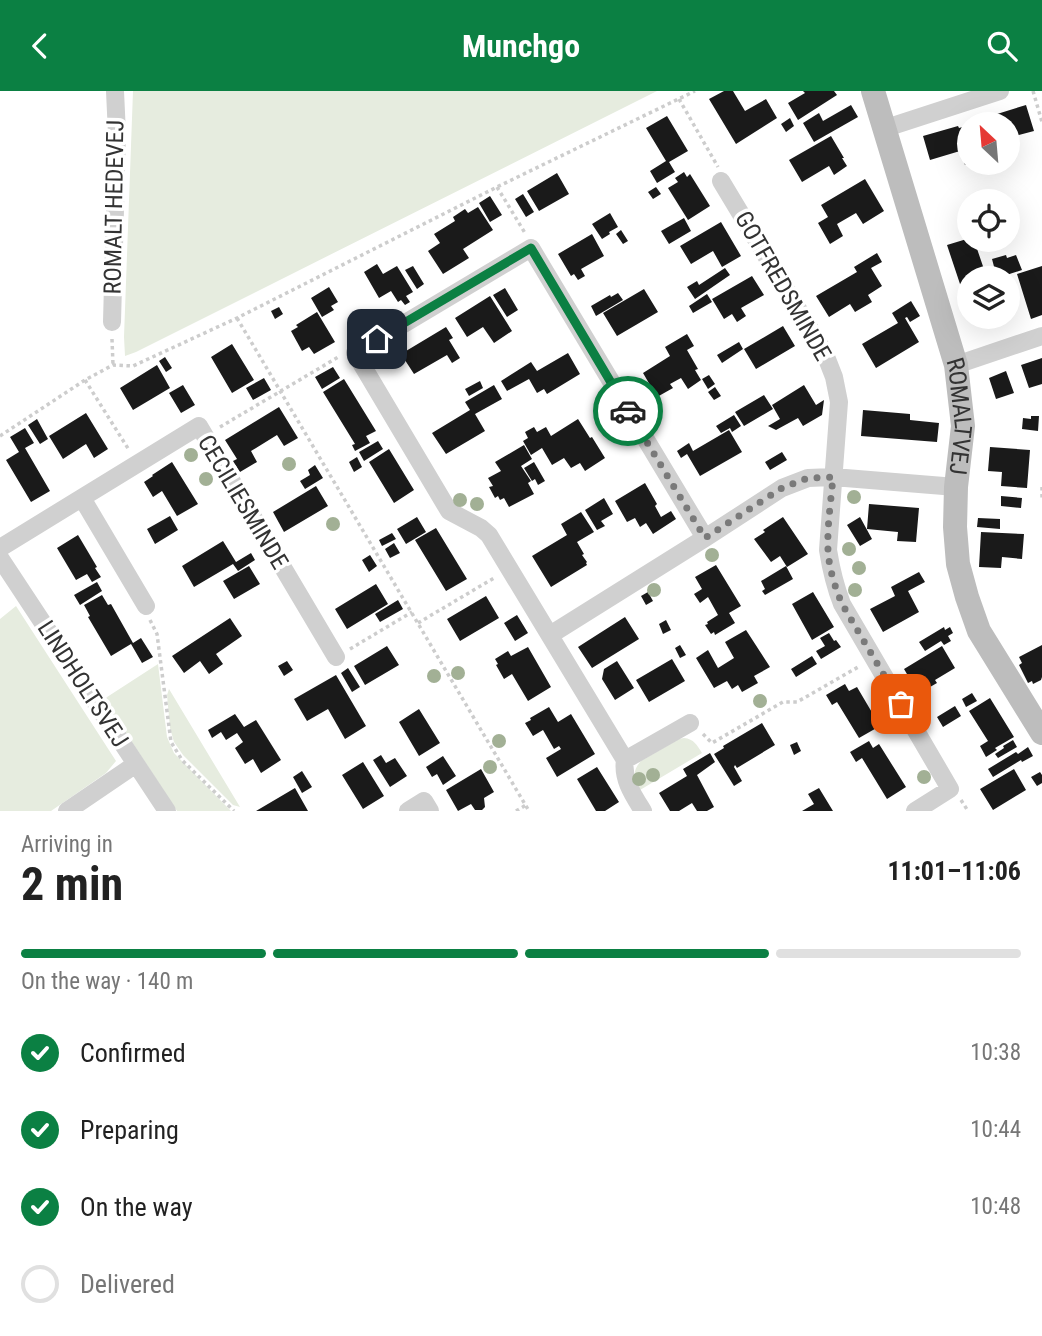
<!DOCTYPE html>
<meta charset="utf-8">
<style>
body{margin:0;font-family:"Roboto Condensed",sans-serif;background:#f6f6f6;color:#222;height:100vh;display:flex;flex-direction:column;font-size:26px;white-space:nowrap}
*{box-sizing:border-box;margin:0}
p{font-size:23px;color:#767676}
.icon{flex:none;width:38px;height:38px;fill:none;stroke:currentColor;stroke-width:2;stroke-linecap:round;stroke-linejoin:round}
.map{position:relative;height:720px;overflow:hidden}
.panel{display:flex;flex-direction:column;background:#fff;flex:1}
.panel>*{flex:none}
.needle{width:46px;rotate:334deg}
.tools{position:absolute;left:957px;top:21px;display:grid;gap:14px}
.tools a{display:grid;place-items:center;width:63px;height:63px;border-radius:50%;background:#fff;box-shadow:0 7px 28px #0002;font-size:35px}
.pin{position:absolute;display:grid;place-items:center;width:60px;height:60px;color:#fff;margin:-30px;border-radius:14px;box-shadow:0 4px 10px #0006}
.courier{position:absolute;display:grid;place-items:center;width:70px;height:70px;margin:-35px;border:5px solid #0b8043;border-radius:50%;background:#fff;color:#222;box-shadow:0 2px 9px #0007}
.headline em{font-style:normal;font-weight:700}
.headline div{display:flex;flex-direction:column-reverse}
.headline{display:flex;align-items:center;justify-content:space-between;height:119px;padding:0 21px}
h1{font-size:46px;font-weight:700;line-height:52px}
.bar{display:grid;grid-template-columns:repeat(4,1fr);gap:10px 7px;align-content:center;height:84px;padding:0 21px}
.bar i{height:9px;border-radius:5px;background:#e0e0e0}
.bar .on{background:#0b8043}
.bar p{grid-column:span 4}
ol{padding:0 21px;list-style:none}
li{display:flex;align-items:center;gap:21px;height:77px}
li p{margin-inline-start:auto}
li .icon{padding:7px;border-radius:50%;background:#0b8043;color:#fff;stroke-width:4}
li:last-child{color:#767676}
li i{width:38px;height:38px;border:4px solid #e0e0e0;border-radius:50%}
header{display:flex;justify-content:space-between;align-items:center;height:91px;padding:0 21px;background:#0b8043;color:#fff;font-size:32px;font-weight:700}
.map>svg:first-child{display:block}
.green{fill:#e6ecdf}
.building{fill:#1a1a1a}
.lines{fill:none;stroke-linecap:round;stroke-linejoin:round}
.path{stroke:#cdcdcd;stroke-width:3.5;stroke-dasharray:3.5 3.5;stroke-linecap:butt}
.street{stroke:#d0d0d0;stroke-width:18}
.secondary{stroke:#bdbdbd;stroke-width:24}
.tree{fill:#a2b095}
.done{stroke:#7a7a7a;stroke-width:7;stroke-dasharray:0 12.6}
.route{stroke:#0b8043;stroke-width:9}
.labels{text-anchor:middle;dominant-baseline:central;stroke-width:7;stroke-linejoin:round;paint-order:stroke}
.street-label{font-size:24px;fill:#333;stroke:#fff}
</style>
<header><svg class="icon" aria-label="back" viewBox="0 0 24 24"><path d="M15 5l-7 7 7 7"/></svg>Munchgo<svg class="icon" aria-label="search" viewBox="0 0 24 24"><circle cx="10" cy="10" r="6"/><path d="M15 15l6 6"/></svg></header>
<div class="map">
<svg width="1042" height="720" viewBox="0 0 1042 720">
<rect width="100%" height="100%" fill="#fff"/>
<path class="green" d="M133 0H657L136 261 125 265 124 246Z
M16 515 116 670 106 682 51 720H0V528Z
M158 573 167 646 174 662 231 720H177L104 608Z
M169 598 240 716 233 714 183 664 174 651 170 637 167 604Z
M684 647C694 648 697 654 702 662L640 699C635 687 631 681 641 670L679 648Z"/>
<path class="building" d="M724 0H733L745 20 766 8 777 27 736 53 709 8Z
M803 0H834L837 4 798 29 788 12 805 2Z
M851 14 858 26 814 51 803 32 819 22 823 30Z
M1026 14 1034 40 1008 47V33H983L981 28Z
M667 25 688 60 669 71 675 81 657 92 650 80 666 70 646 37Z
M790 27 794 35 786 41 781 33Z
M970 34V73L965 74 960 60 930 69 923 45 958 35 959 37Z
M831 45 844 67H842L847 75 834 84 829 75 802 91 789 69Z
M684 81 687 86 690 83 710 115 688 129 668 97 678 91 675 87Z
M557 82 569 103 539 120 527 100Z
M865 88 884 120 863 133 856 122 837 133 843 145 830 153 818 132 828 126 821 114Z
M656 96 661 103 653 108 648 101Z
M523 103 534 121 526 126 515 108Z
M490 105 502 124 490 131 479 112Z
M478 116 493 139 463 158 469 167 443 183 428 160 440 152 434 143 455 130 453 126 465 118 468 122Z
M610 122 618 136 609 141 610 143 602 148 592 133Z
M684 127 691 140 669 153 661 140Z
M721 131 741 165 722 176 713 160 691 173 680 155Z
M621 139 628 150 623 153 616 143Z
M592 143 604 165 581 178 585 185 578 189 574 183 571 185 558 163Z
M970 147V149H974L987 187H970V200L963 202 947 154Z
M877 162 882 171 871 177 882 195 868 204 872 211 855 221 850 213 829 226 816 205 857 181 854 176Z
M1006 164 1007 167 1016 164 1022 179 997 187 992 168Z
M377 173 383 183 397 175 413 201 406 205 410 211 405 214 401 209 398 211 391 200 379 207 364 181Z
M413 175 424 193 417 198 405 179Z
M1042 175V224L1031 228 1017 183Z
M725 177 730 184 695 208 687 196 697 190 699 194Z
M752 185 764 204 741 217 746 225 737 231 732 223 724 228 712 208Z
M329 196 338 211 331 215 334 219 322 226 311 207Z
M505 197 518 219 507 226 493 204Z
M644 198 658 221 617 245 603 222Z
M618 202 623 209 596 225 591 215 610 204 611 206Z
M707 203 712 211 693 222 689 215Z
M490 205 512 240 494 252 483 236 467 246 455 227Z
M911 210 920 225 910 231 907 226 905 227 919 251 876 277 862 253 898 232 892 222Z
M279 216 283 223 275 228 271 220Z
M317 221 335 251 314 263 309 256 302 260 291 240 298 236 296 234Z
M783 235 795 255 756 278 744 258Z
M446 236 453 247 449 249 460 267 452 272 447 264 414 283 401 263Z
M687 243 694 255 687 259 698 278 695 279 701 289 688 298 681 287 670 293 673 297 657 306 643 282 670 265 665 256Z
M739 251 743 258 722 272 717 264Z
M232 253 254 289 232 302 211 266Z
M568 262 580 283 547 303 544 298 537 302 529 288 507 300 501 290 531 271 537 280Z
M165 266 172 277 166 281 159 270Z
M1042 267V293L1029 297 1021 274Z
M157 274 170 297 133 319 120 297Z
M333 276 340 287 322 298 315 286Z
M1006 280 1014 302 996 308 989 287Z
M709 284 715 293 708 298 702 288Z
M264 287 271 299 253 309 246 297Z
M344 288 376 340 366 345 370 352 355 360 352 354 355 353 323 301Z
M480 290 483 297 469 305 465 298Z
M183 294 195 314 181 322 169 302Z
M494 294 502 308 475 323 485 340 446 363 432 342 470 319 465 311Z
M804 294 816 314 824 309 822 324 803 335 798 327 776 339 768 335 780 328 772 314Z
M715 296 721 305 714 309 708 301Z
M764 304 773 318 744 335 735 321Z
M279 316 298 347 284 355 277 344 251 360 257 371 240 381 233 370 237 368 225 349Z
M863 319 910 323V329L939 332 937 351 861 345Z
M86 322 108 358 94 367 86 353 63 368 49 345Z
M734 324 741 335 732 341 730 337 721 342 716 335Z
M1031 325H1039L1038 340 1022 338 1023 327 1031 328Z
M37 328 48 348 40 353 28 334Z
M578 328 590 347 592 346 605 367 585 380 580 372 571 377 564 367 552 374 542 357 531 364 523 350 528 347 525 341 534 336 537 341 546 336 551 345Z
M25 337 34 352 25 357 50 400 31 411 6 369 19 361 10 346Z
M729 339 742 361 700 385 687 363 681 367 677 360 689 352 693 360Z
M378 350 383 358 364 370 359 361Z
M524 354 532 368 521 375 531 390 528 392 534 403 509 416 504 407 500 409 498 405 495 407 489 396 493 395 488 387 501 380 495 371Z
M990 356 1030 359 1027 397 1001 395 1002 381 988 380Z
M389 358 414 399 394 412 369 371Z
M782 361 787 369 770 379 765 371Z
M357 366 362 376 354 381 349 371Z
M172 371 198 413 177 425 162 400 153 406 144 391 153 385 152 384Z
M534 371 545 390 538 394 535 388 532 390 524 377Z
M315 374 323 387 305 398 300 390 310 384 308 379Z
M645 392 657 413 655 415 661 426 671 420 676 428 653 443 646 432 640 436 635 427 627 431 615 410Z
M316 395 328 415 284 441 273 421Z
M1001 405 1022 407 1021 417 1001 415Z
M604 407 613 423 601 430 605 435 597 439 585 419Z
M869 413 919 417 916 451 897 450 898 441 867 438Z
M581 421 594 441 577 451 584 463 582 464 587 471 586 472 587 474 551 496 532 465 567 444 561 433Z
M170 425 178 439 155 453 147 438Z
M417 426 426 441 406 453 397 438Z
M783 426 808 463 787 476 780 465 771 471 754 448 765 441 763 439Z
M860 426 872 448 860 455 847 434Z
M978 427 1000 428V438L977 436Z
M436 437 467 488 446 500 415 449Z
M981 441 1024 443 1022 468 1002 466 1001 477 979 476Z
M392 442 396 448 382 455 379 449Z
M78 444 97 476 95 477 101 486 92 491 87 483 76 489 57 457Z
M223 450 236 471 251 462 255 469 238 480 233 473 194 496 182 475Z
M394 452 400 462 390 467 385 458Z
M370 464 377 475 369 481 362 469Z
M716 474 741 515 729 522 735 532 715 544 714 541 711 543 705 534 708 533 707 531 718 524 708 506 700 512 694 503 702 498 695 486Z
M249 475 260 493 234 508 223 490Z
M786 475 793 488 765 504 762 500 765 498 761 490Z
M919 481 925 491 908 500 919 521 883 541 870 518 895 505 891 496Z
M97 491 102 500 80 514 74 504Z
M376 493 388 513 347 538 335 518Z
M648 501 653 510 646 514 641 505Z
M813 501 834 536 812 549 792 513Z
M102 504 108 514 111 513 133 552 141 547 153 566 142 572 131 553 111 565 88 526 90 525 84 514Z
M486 505 499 527 460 550 447 528Z
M398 509 403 518 380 531 375 523Z
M517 524 528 542 515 550 504 532Z
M625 526 639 548 592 577 578 556Z
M230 527 242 545 216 563 223 573 209 583 200 570 184 582 172 565Z
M666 529 671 539 663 543 659 533Z
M944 536 945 539 950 536 953 542 948 545 951 550 944 554 941 550 925 560 919 551Z
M746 539 770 576 754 585 758 592 742 601 738 594 732 598 727 590 714 597 696 567 708 559 718 577 734 567 725 551Z
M829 542 834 550 836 549 841 556 821 568 816 560 825 555 820 547Z
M680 554 686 564 680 567 675 557Z
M1042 554V586L1041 589 1033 593 1032 590 1028 592 1019 574 1022 572 1019 566Z
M387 555 399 574 365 594 354 575Z
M942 555 955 577 935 589 937 592 930 596 928 593 917 600 904 578Z
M528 556 551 596 528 610 512 583 504 588 496 574 498 573 495 568 508 560 511 565Z
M812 565 817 573 796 586 791 578Z
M672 568 685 590 649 611 636 589Z
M287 570 293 579 284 585 278 575Z
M617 570 634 597 615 609 602 588 604 578Z
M348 577 360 596 352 601 341 582Z
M336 584 366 635 345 648 328 618 307 630 294 608Z
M845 593 849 600 857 596 880 635 859 647 837 611 832 614 826 604Z
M972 602 977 610 966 616 962 608Z
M990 607 1014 646 995 657 997 659 986 666 980 655 988 650 969 620Z
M955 615 961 625 943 636 937 626Z
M549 616 558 631 571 623 595 663 557 686 546 667 561 658 559 655 554 658 543 639 533 645 525 632 531 629 530 627Z
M419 618 440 652 419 665 399 631Z
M235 623 244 636 256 629 281 669 261 682 253 668 245 673 235 657 243 651 237 642 226 649 221 641 212 647 208 639Z
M762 632 775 654 737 677 735 674 734 676 742 690 734 695 714 663 724 657 723 655Z
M1013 649 1017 656 998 667 995 663 1004 657 1003 655Z
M869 650 873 657 879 653 906 696 887 708 862 667 856 671 850 661Z
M797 651 801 660 794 664 790 654Z
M1028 656 1033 665 1022 671 1021 669 993 686 988 678 1016 661 1018 663Z
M710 662 715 671 697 684 714 716 707 720H697L692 712 679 720H670L659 702 687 685 683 678Z
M381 664 386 672 395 667 407 685 390 696 373 669Z
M443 665 456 685 443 694 437 683 432 686 426 676Z
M363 671 384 705 363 718 342 684Z
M597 676 619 711 605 720H596L577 688Z
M481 678 494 701 484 707 485 716 482 719H475L471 713 458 720 446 699Z
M1014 678 1026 699 993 719 980 698Z
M302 680 312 696 302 702 293 686Z
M1040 681 1042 684V692L1037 695 1031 686Z
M295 697 308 720H256Z
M819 697 833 720H802L814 713 808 703Z"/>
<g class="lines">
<path class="path" d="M1033 0 1042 31
M679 8 718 76
M497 96 525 142
M237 227 529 720
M112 248 113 274
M85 289 129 359
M220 336 340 265
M0 345 85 289 113 274 133 275 237 227 497 96 695 0
M1042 396V409
M150 529 157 543 171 651 182 669 234 720
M418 532 494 487
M350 558 412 521
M703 643 712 652 783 611H797L860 575
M961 709 968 720
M516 720 526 714"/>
<path class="street" d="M883 38 1000 0
M721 90 825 263 834 286 839 311 828 459C831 478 835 495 842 513L950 698 915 720
M112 231 117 43 115 0
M956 274 1042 245
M82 407 146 515
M0 457 199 335 336 566
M0 467 167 720
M550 544 705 447 782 397 808 387 833 386 956 396
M625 669 690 632
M67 720 136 673
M408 720 424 710 430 720
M643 720C633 704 622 688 625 669L489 444 481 437 449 420 355 262 531 157 705 447"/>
<path class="secondary" id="s1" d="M873 0 956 274 963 335 956 396 955 436 958 473 967 506 979 540 1042 642"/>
</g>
<g class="tree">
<circle cx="191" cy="364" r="7"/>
<circle cx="289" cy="373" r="7"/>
<circle cx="206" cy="388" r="7"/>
<circle cx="854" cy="406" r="7"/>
<circle cx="460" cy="409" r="7"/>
<circle cx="477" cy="413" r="7"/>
<circle cx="333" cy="433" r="7"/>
<circle cx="849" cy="458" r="7"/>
<circle cx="712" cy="464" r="7"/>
<circle cx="859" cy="477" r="7"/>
<circle cx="654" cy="499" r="7"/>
<circle cx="855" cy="499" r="7"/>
<circle cx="458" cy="582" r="7"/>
<circle cx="434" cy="585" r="7"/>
<circle cx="760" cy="610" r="7"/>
<circle cx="499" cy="650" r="7"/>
<circle cx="490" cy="676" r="7"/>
<circle cx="653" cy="684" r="7"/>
<circle cx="924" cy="686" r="7"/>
<circle cx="639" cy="688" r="7"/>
</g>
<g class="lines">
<path class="done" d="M628 320 705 447 782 397 808 387 833 386C831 410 827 435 828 459 829 478 835 496 842 513L901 613"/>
<path class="route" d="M377 248 531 157 628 320"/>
</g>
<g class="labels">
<g class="street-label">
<text transform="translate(114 116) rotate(-89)">ROMALT HEDEVEJ</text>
<text transform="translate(783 195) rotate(60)">GOTFREDSMINDE</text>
<text stroke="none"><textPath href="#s1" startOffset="338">ROMALTVEJ</textPath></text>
<text transform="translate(243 411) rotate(59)">CECILIESMINDE</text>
<text transform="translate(83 593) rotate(57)">LINDHOLTSVEJ</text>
</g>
</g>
</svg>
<div class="tools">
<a><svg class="needle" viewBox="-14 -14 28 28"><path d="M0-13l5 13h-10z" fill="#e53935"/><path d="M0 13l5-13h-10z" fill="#767676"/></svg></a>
<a><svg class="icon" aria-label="locate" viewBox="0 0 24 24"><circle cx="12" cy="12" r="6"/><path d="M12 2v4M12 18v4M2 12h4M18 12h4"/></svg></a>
<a><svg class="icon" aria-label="layers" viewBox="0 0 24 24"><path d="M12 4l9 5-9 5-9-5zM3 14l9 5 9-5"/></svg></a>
</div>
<div class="pin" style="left:901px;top:613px;background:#ea580c"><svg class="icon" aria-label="bag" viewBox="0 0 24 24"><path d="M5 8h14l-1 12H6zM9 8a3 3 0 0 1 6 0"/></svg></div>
<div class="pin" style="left:377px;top:248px;background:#1f2937"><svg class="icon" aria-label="home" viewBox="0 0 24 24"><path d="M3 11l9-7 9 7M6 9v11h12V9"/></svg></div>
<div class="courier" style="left:628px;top:320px"><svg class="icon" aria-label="car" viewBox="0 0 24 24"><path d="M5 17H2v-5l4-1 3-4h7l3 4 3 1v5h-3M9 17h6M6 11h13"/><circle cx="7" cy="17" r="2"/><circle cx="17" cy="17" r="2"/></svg></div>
</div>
<section class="panel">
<div class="headline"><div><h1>2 min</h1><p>Arriving in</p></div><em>11:01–11:06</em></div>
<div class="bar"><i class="on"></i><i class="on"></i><i class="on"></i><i></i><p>On the way · 140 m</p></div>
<ol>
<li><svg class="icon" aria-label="check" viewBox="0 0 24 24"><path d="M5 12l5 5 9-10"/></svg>Confirmed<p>10:38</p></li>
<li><svg class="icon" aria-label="check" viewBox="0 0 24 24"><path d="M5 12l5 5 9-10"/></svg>Preparing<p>10:44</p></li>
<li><svg class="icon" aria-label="check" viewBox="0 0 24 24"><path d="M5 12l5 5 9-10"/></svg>On the way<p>10:48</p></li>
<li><i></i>Delivered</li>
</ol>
</section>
